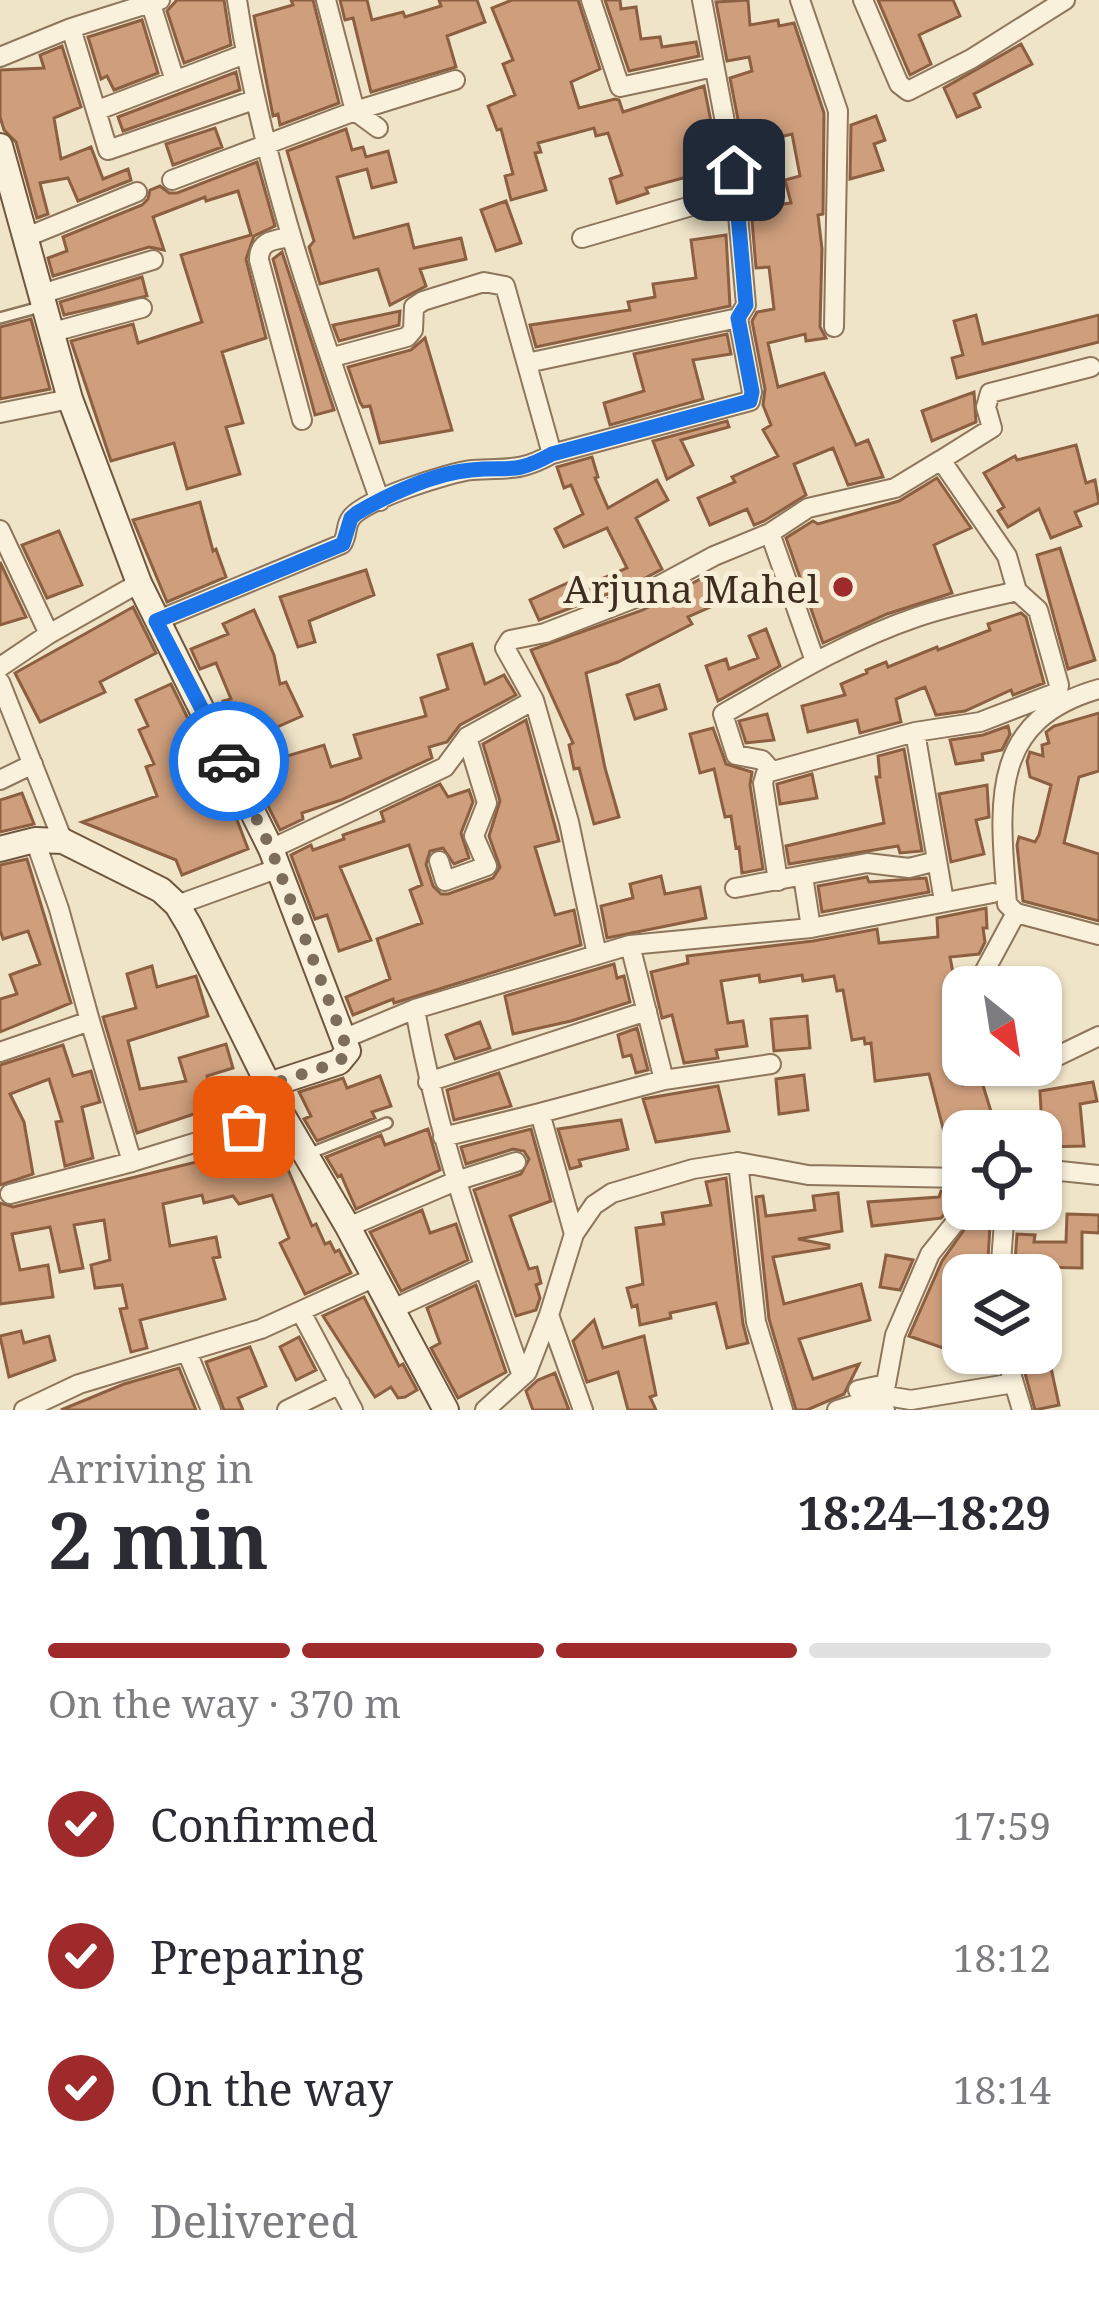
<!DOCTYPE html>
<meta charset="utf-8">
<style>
body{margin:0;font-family:"Noto Serif",serif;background:#f2f2f3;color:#2b2b33;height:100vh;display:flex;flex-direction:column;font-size:45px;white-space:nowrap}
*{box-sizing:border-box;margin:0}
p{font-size:39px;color:#7c7c81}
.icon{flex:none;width:66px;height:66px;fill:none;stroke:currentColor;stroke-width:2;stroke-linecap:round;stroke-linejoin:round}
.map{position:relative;height:1410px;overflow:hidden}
.details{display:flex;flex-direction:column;background:#fff;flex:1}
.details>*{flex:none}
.needle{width:78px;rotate:150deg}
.controls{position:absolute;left:942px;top:966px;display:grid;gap:24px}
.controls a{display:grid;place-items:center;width:120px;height:120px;border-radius:24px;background:#fff;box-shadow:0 3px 9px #0004;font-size:60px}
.pin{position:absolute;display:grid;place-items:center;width:102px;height:102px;color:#fff;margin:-51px;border-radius:24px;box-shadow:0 6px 18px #0006}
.courier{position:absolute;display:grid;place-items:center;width:120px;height:120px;margin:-60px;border:9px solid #1a73e8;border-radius:50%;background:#fff;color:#222;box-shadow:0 3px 15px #0007}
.summary em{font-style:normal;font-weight:700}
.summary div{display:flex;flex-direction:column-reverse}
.summary{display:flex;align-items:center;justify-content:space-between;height:204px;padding:0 48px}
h1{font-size:78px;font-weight:700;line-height:90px}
.bar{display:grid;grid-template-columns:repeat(4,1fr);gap:18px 12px;align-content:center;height:144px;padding:0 48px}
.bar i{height:15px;border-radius:9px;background:#e1e1e2}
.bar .selected{background:#9e2a2b}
.bar p{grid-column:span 4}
ol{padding:0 48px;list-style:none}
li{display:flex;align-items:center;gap:36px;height:132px}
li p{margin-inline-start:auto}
li .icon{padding:12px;border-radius:50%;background:#9e2a2b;color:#fff;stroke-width:4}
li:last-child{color:#7c7c81}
li i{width:66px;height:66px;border:6px solid #e1e1e2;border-radius:50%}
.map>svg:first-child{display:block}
.building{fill:#cf9f7d;stroke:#8d5f41;stroke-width:3}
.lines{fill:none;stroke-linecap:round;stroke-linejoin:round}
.lane-casing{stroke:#8d765c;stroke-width:14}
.street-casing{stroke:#8d765c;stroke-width:22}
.secondary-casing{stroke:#6f573f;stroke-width:28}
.lane{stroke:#faf1dc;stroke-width:9}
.street{stroke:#faf1dc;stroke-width:18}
.secondary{stroke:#faf1dc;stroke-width:24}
.done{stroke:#7c6e5b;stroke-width:12;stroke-dasharray:0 21.6}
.route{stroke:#1a73e8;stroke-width:15}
.poi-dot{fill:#9e2a2b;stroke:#f7eed8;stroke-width:4.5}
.labels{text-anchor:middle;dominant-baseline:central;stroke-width:10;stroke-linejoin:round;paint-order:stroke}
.poi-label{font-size:39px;fill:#3d2e20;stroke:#f7eed8;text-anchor:end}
</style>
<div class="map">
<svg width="1099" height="1410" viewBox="0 0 1099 1410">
<rect width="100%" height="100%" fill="#f0e4c8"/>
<path class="building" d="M177 0H224L231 45 184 63 167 11Z
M291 0H313L339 103 280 125 278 114 273 116 254 16 293 5Z
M340 0H367L372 20 403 12 405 17 441 6 439 0H477L485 22 447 36 456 67 371 92 353 18 345 20Z
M512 0H578L600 69 571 82 579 108 615 99 619 100 623 112 704 86 720 168 646 188 648 193 617 203 610 179 622 175 608 133 596 136 594 128 538 143 541 152 535 153 546 190 511 200 505 176 513 174 501 129 497 130 488 106 515 95 503 64 513 60 492 8Z
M605 0H620L621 9 636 7 641 39 660 37 662 47 696 42 699 56 629 71Z
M748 0 750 25 778 20 779 26 794 23 824 113 823 214 818 215 822 249 820 327 826 338 806 341 805 334 768 343 778 387 824 373 856 445 868 440 883 477 848 485 833 448 794 464 806 495 764 521 754 525 747 509 710 525 698 498 735 482 732 477 778 456 763 430 771 425 763 405 765 389 752 321 757 312 774 309 769 267 756 268 751 208 791 203 785 180 800 176 792 134 743 146 730 78 752 71 749 57 727 61 716 2Z
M878 0H953L960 16 919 35 931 64 910 75Z
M142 20 158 73 114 90 107 76 101 79 88 37Z
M1021 44 1032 64 974 94 980 107 957 117 944 88Z
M62 46 81 107 54 118 61 159 91 147 103 179 128 169 131 180 78 201 68 178 40 183 48 214 37 218 16 142 4 130 0 117V70L44 68 40 55Z
M236 72 240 90 123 131 118 117Z
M876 116 885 140 874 144 883 170 850 179 851 125Z
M215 128 222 147 173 165 166 144Z
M346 129 352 150 363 147 366 157 388 151 396 182 372 188 367 169 337 177 354 238 408 224 414 248 461 238 466 259 420 269 426 286 390 305 378 269 320 284 309 247 314 241 287 151Z
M257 162 275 226 254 236 246 259 266 338 222 352 243 423 226 427 240 474 187 489 174 443 111 461 71 341 133 324 138 343 202 322 181 255 251 235 238 191 206 201 205 197 153 217 164 250 149 247 53 276 48 258 67 251 63 237 142 205 148 199 150 190 160 186 169 193H177Z
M506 201 521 243 496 251 481 210Z
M726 235 730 306 536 347 530 325 630 310 628 302 655 297 653 284 696 278 691 240Z
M282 252 334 410 315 415 273 259Z
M142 277 147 296 64 315 60 302Z
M400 311 399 325 339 341 333 325Z
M976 315 983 344 1099 315V342L957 378 952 358 963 355 954 321Z
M31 319 50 389 0 399V327Z
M727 334 731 354 693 360 703 399 610 425 604 403 644 391 634 354Z
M425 338 452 430 380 443 370 406 363 407 360 402 348 367 411 350Z
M974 392 976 422 932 441 922 411Z
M727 421 729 427 681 440 693 465 667 479 653 441Z
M1076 445 1086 483 1095 480 1099 503 1075 512 1081 526 1051 538 1039 509 1008 527 998 511 1004 507 984 473 1015 456 1017 460Z
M592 457 598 477 595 478 608 508 657 480 668 500 636 518 662 569 632 585 539 620 530 600 572 581 576 590 627 568 607 528 564 547 555 529 583 514 571 485 564 488 557 467Z
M937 478 971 528 934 545 952 593 887 614 823 643 786 538 813 521 818 524 899 501Z
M200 502 213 551 216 549 226 577 167 602 133 520Z
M59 531 82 585 47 598 22 545Z
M1060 548 1095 660 1068 669 1037 555Z
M0 562 26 617 0 625Z
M366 570 374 595 309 621 315 642 298 647 280 597Z
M704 577 717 604 688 617 692 624 618 662 586 673 605 768 619 817 594 824 579 768 574 769 569 745 573 743 531 650 643 610Z
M133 607 156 653 100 682 105 692 40 722 15 673Z
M254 610 274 655 280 684 286 682 302 716 275 728 284 757 324 745 331 767 361 758 354 735 426 716 421 698 448 689 438 655 472 644 485 684 504 675 516 695 460 725 447 742 429 747 432 758 341 800 302 813 303 819 280 830 258 786 243 738 236 740 223 701 231 699 216 663 200 669 191 649 228 634 223 624Z
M1021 613 1026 617 1044 683 1013 695 1011 690 965 711 936 715 925 687 896 699 901 722 860 733 857 720 808 732 802 706 845 695 841 684 867 673 866 670 886 662 888 667 937 647 938 650 990 630 988 624Z
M766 629 780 666 718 701 706 666 726 659 729 669 758 658 749 636Z
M171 684 234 812 248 849 182 875 176 860 82 822 157 796 146 767 154 764 139 730 148 726 136 700Z
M659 685 666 709 635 719 627 695Z
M1099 713V771L1079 777 1064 843 1099 854V921L1023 901 1017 845 1019 837 1035 842 1039 835 1051 785 1030 777 1027 761 1030 752 1043 756 1042 745 1049 743 1046 732 1054 726Z
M767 714 774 740 746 743 739 721Z
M526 720 559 841 535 847 555 915 574 910 581 945 394 1003 393 999 353 1015 346 997 390 979 377 939 422 923 410 890 422 885 409 845 340 867 371 940 339 951 327 915 315 919 291 855 311 845 313 850 344 839 343 835 384 821 381 812 440 784 448 797 469 790 473 802 461 833 469 858 454 864 443 848 430 851 426 864 433 886 441 894H448L493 878 500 867 489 836 500 801 483 744Z
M1008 726 1010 734 1002 750 982 754 983 760 956 764 950 740 983 735Z
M713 728 726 764 752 772 750 785 763 869 742 873 739 847 736 848 731 816 725 817 714 769 700 773 690 734Z
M904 749 922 851 900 853 898 846 789 864 786 846 884 823 876 777H880L878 756Z
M812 774 817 798 780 804 777 784Z
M987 785 989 817 976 820 984 854 951 862 939 794Z
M22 793 34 824 0 832V800Z
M27 859 71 1003 0 1032V999L17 994 10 975 40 964 28 931 3 939 0 930V865Z
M661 876 665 894 700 887 706 918 607 938 601 906 633 898 630 884Z
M867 877 869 882 926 878 929 892 822 912 818 886Z
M986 908 987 928H983L985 942 979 954 950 957 963 1024V1085L981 1079 997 1131H963L945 1136 929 1074 875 1081 871 1043 865 1044 864 1038 852 1040 843 990 837 991 834 976 803 981 802 975 760 982 759 975 721 981 728 1023 743 1021 747 1046 716 1050 718 1058 684 1063 672 1015 662 1018 651 972 688 963 687 956 813 941 877 929 879 943 938 937 937 918Z
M614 964 617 978 624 976 630 1002 571 1021 513 1034 505 996Z
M152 966 157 987 196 976 208 1016 128 1041 140 1089 186 1081 179 1058 226 1044 233 1068 207 1076 215 1107 137 1133 103 1017 136 1008 127 974Z
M807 1016 810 1048 774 1051 771 1019Z
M480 1022 490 1048 455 1059 446 1035Z
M637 1028 648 1070 636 1073 631 1055 623 1057 618 1035Z
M63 1045 73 1076 91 1071 100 1102 82 1107 93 1158 65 1166 56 1122 62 1121 49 1079 10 1094 24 1122 33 1174 0 1185V1065Z
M499 1073 511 1106 454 1120 447 1090Z
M804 1075 808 1110 779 1114 776 1079Z
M380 1076 391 1106 372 1112 375 1118 317 1141 304 1119 311 1116 299 1092 343 1078 347 1088Z
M1093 1082 1097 1101 1080 1104 1084 1146 1043 1147 1040 1091Z
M718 1086 729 1131 656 1142 643 1099Z
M621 1120 628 1149 579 1160 581 1166 570 1169 558 1129Z
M428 1129 440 1170 356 1209 341 1175 338 1177 326 1157 381 1135 385 1145Z
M531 1129 551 1201 510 1216 529 1269 537 1267 541 1283 536 1285 540 1298 536 1310 516 1316 474 1190 521 1174 529 1159 524 1151 513 1149 466 1164 461 1147Z
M278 1146 312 1226 316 1224 325 1244 330 1242 335 1252 339 1250 351 1273 305 1294 280 1243 289 1238 272 1195 239 1204 233 1196 204 1203 202 1195 163 1204 170 1246 216 1237 220 1257 213 1258 225 1299 140 1320 147 1348 131 1352 120 1309 127 1308 122 1285 95 1288 91 1265 110 1260 104 1220 74 1225 83 1268 60 1272 50 1227 12 1234 20 1270 48 1265 53 1297 0 1304V1203L13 1207 245 1150 248 1160Z
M726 1178 743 1324 748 1343 727 1348 716 1303 670 1313 671 1318 640 1325 637 1305 632 1307 627 1288 643 1284 636 1228 664 1224 662 1213 711 1205 706 1182Z
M941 1191 960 1197 941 1218 872 1226 868 1202 939 1197Z
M838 1193 842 1231 798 1239 829 1245V1248L773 1257 784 1304 861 1284 870 1320 799 1339 813 1379 859 1364 844 1394 807 1410H796L769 1319 756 1197 763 1196 766 1216 815 1210 813 1196Z
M979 1209H991L987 1275H963V1355L909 1336 942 1261Z
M422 1210 430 1233 456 1224 468 1260 401 1291 370 1232Z
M1067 1214 1099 1215V1233L1082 1232V1268L1032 1267 1033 1275H1014L1017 1234 1035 1235 1034 1242H1066Z
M886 1255 913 1260 900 1290 880 1287Z
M476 1285 506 1372 458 1398 431 1348 440 1343 427 1308Z
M364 1297 399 1366 403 1364 417 1390 405 1397 398 1398 391 1387 375 1397 323 1316Z
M594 1320 603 1348 644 1336 656 1395 650 1397 656 1410H628L618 1372 587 1382 573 1341Z
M21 1331 24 1343 49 1336 55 1360 9 1377 0 1336Z
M299 1337 316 1370 296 1380 280 1347Z
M250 1347 266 1386 238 1398 243 1410H224L206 1362Z
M1047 1349 1059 1405 1035 1410 1020 1355Z
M179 1368 196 1410H61L124 1384Z
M555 1373 569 1410H533L526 1391 538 1380Z"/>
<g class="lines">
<g class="lane-casing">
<path id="lane" d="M0 318 44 306
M308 1154 387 1123"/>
</g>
<g class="street-casing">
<path id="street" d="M237 0C263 172 322 337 380 501
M326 0 355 111 378 128
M591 0 620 87 714 67
M800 0 838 111 834 327
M863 0 899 84 908 91 971 59 1065 0
M150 1 175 81
M71 28 108 150 254 100
M0 57 71 28 160 0
M98 110 245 54
M172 180 355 111 455 80
M291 237C274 240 259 240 259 260L302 420
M24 238 137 192
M582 238 736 193
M41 294 153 260
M53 332 142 308
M333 357 407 337 413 330 414 307 423 301 484 282 505 286 552 454
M527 363 738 318
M0 413 70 399
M941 460 992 428 986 407 990 393 1091 367
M0 530 49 634
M770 533 815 661
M156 621 342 544C348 535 345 526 351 518 363 500 450 472 472 470 508 467 518 473 552 454L750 401 752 392 738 318 746 305 734 170 702 0
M0 667 49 634 139 583
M0 682 63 841
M1099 689C986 721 1000 807 1007 904L1016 913 1099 935
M771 770 762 760 736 755 723 714C786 678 849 640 917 617 950 606 984 599 1017 591
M0 780 33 764
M271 849 445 767 467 737 534 700
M439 861 445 881 487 866 474 836 487 803 467 737
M803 876 811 928
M778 881 763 783 766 773 915 732
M735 888 867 863 909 868 937 861
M177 905 279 868
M630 945 664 1080
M597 955 569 822 534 700 505 648 510 640 545 633 638 597 714 556 770 533 808 508 895 488 941 460 1007 556 1017 591 1038 610 1059 685 1058 692 980 722 915 732 944 901
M983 987 982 976 1016 913
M415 1009C437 1135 480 1256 522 1376
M90 1021 132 1162
M343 1039 415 1009 630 945 811 928 993 893
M0 1052 90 1021 59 909 35 840
M1041 1064 1099 1036
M428 1082 647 1011
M443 1137 540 1113
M738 1162 756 1322 783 1410
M1041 1169 1099 1175
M10 1194 132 1162 282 1116
M348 1227 456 1181 516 1162
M574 1234 540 1113 664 1080 771 1064
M1000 1275 1005 1209
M393 1309 484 1267
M301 1312 353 1410
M549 1315 583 1410
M187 1352 211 1410
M1005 1353 1022 1410
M869 1393 911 1400 1014 1383
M24 1410 79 1384 261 1329 375 1277
M287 1410 340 1384
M485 1410 527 1372 549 1315 574 1234 594 1205 612 1193 693 1169 738 1162 808 1175 963 1178
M837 1410 873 1399 868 1396
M885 1410 858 1390 886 1384 895 1335 930 1254 966 1209"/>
</g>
<g class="secondary-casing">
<path id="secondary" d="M0 146 70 399 139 583 271 849 348 1051 339 1062 275 1083 272 1097 348 1227 446 1410
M0 849 35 840 63 841 161 890 177 905 189 925 271 1090"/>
</g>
<use href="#lane" class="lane"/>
<use href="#street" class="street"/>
<use href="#secondary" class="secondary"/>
</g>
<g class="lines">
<path class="done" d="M229 761 271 849 348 1051 339 1062 275 1083 272 1096 282 1116 244 1127"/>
<path class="route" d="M229 761 156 621 343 544 351 518 357 513C389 494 435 473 471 470 510 466 514 475 552 454L750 401 752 392 738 318 746 305 734 170"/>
</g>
<circle class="poi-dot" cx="843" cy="587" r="12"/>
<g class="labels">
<g class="poi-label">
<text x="819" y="587">Arjuna Mahel</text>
</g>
</g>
</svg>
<div class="controls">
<a><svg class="needle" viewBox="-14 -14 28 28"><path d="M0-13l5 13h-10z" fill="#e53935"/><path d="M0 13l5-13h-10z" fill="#7c7c81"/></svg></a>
<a><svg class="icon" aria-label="locate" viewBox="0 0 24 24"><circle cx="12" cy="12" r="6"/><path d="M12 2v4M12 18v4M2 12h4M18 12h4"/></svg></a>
<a><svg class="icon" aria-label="layers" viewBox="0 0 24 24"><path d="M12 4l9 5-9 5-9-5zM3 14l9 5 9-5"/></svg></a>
</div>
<div class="pin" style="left:244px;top:1127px;background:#ea580c"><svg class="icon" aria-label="bag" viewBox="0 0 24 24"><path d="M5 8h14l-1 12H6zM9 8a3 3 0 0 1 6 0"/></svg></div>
<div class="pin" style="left:734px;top:170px;background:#1f2937"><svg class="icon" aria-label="home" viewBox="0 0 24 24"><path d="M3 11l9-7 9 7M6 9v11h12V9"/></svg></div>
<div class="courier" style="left:229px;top:761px"><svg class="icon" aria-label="car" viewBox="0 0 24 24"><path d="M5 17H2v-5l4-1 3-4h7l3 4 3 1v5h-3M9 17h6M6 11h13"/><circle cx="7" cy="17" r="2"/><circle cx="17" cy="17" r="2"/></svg></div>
</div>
<section class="details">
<div class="summary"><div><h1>2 min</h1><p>Arriving in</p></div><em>18:24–18:29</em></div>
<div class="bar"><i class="selected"></i><i class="selected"></i><i class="selected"></i><i></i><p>On the way · 370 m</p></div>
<ol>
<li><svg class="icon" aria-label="check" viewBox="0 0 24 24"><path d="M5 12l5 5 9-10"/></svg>Confirmed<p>17:59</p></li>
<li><svg class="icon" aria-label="check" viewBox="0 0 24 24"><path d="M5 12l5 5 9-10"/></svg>Preparing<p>18:12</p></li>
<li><svg class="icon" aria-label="check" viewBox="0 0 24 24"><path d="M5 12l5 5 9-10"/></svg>On the way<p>18:14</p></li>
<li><i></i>Delivered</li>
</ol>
</section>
